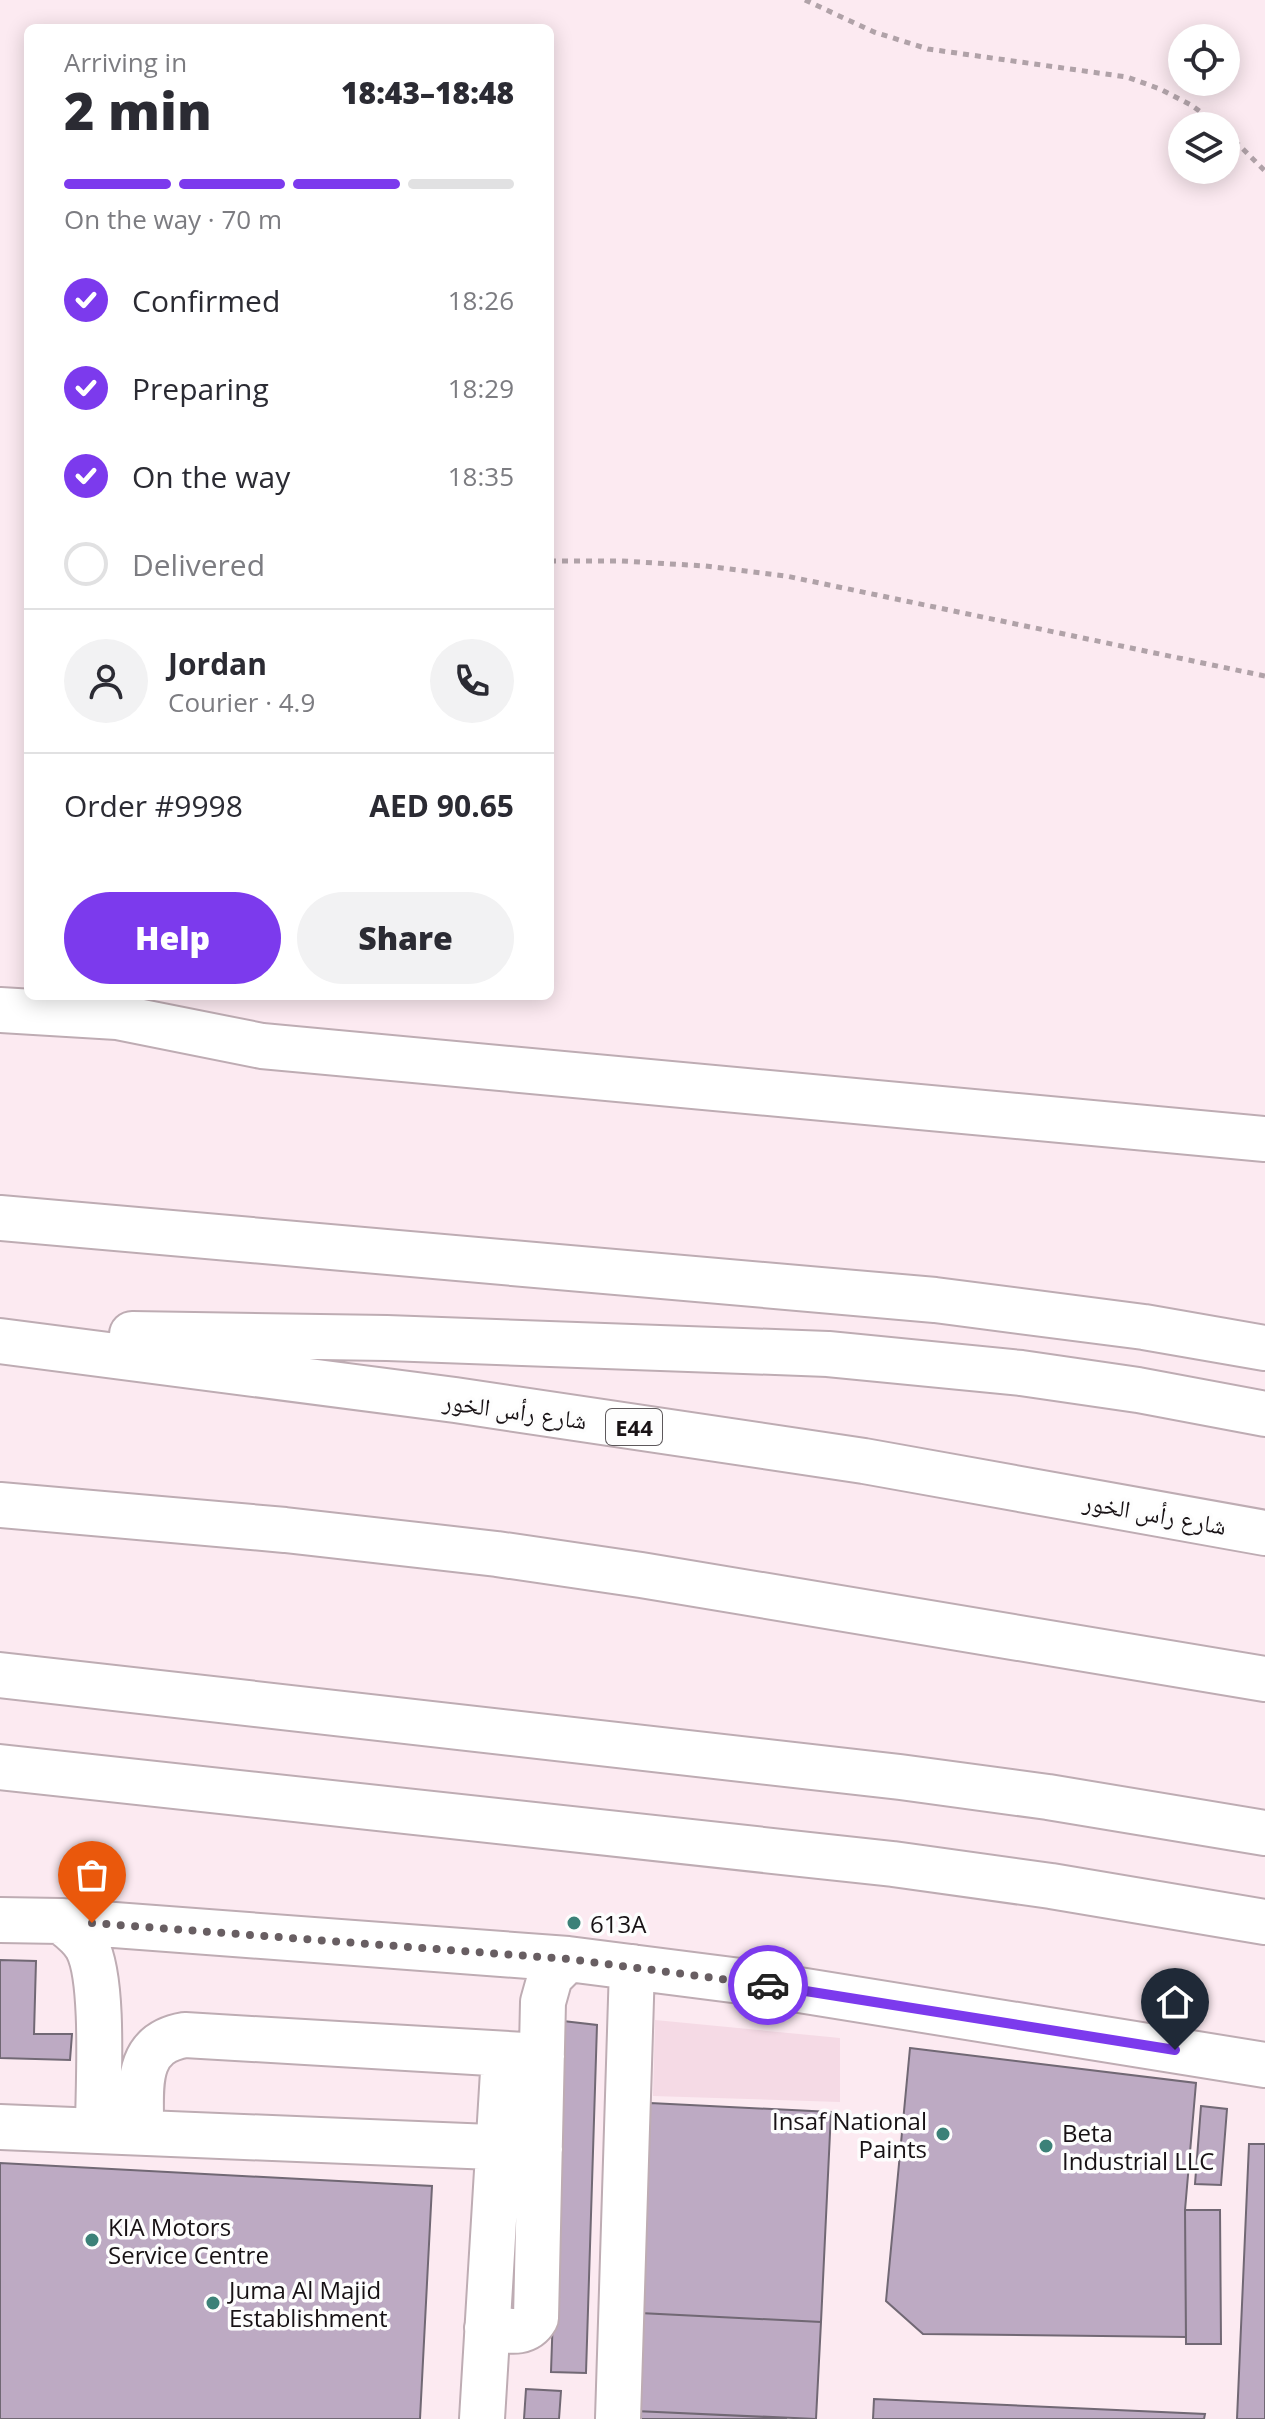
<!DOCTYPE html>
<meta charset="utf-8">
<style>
body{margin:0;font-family:"Open Sans","Noto Naskh Arabic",sans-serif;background:#f2f2f3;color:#2b2b33;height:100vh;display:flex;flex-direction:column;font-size:30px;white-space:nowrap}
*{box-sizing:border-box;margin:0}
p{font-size:26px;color:#7c7c81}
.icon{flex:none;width:44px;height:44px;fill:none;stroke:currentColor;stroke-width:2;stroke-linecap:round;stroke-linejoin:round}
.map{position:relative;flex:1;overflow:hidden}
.side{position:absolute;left:24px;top:24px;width:530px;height:976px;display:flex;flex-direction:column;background:#fff;border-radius:12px;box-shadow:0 4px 20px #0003}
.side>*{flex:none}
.fabs{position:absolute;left:1168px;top:24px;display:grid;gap:16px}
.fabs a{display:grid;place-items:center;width:72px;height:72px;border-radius:50%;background:#fff;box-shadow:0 4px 20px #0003;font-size:40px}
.pin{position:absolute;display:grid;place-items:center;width:68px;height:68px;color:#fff;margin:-82px -34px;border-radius:50% 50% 50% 0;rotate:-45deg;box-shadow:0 0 8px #0007}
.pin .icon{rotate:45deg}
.courier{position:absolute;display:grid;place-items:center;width:80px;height:80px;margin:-40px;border:6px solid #7c3aed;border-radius:50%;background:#fff;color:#222;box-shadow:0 2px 10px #0007}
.overview em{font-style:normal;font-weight:800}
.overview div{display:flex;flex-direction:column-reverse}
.overview{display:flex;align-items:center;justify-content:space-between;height:136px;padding:0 40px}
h1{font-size:52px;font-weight:800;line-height:60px}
.bar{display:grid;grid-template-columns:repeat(4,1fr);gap:12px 8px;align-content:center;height:96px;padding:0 40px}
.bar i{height:10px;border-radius:6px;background:#e1e1e2}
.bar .current{background:#7c3aed}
.bar p{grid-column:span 4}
.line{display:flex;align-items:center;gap:20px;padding:0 40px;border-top:2px solid #e1e1e2}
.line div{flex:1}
.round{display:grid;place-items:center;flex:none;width:84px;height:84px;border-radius:42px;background:#f2f2f3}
ol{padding:0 40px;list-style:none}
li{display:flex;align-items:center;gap:24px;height:88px}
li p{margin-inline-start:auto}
li .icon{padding:8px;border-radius:50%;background:#7c3aed;color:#fff;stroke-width:4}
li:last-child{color:#7c7c81}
li i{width:44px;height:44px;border:4px solid #e1e1e2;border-radius:50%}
.action{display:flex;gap:16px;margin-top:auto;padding:16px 40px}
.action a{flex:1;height:92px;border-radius:48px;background:#7c3aed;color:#fff;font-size:32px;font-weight:800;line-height:92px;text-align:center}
.action a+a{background:#f2f2f3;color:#2b2b33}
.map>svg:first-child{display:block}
.built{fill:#f5dae5}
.building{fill:#bdaac3;stroke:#716874;stroke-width:2}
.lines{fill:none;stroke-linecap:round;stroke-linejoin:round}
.minor-casing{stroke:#beacb3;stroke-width:48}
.highway-casing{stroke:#beacb3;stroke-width:48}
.path{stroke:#b0a2a8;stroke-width:5;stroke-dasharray:6 6;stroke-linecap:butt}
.minor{stroke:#fff;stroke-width:44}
.highway{stroke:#fff;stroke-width:44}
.done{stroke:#685e62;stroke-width:8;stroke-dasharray:0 14.4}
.route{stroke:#7c3aed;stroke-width:10}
.poi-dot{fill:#3c8178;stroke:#fdfdfd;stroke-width:3}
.labels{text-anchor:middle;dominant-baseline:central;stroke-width:7;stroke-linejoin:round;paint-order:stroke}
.shield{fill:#fdfdfd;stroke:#5d585b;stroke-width:2}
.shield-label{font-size:22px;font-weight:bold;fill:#181215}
.street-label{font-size:24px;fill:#181215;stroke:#fdfdfd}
.poi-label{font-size:24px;fill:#181215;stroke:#fdfdfd;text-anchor:start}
</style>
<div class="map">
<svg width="1265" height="2419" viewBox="0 0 1265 2419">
<rect width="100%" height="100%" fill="#fceaf1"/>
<path class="built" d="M655 2020 840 2038V2102L653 2096Z"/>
<path class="building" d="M0 1960 36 1961 34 2034H72L70 2060 0 2058Z
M563 2021 597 2025 586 2373 551 2372Z
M910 2048 1196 2083 1185 2210 1186 2337 923 2334 886 2301Z
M650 2103 831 2112 821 2322 640 2313Z
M1201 2106 1227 2109 1221 2185 1195 2184Z
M1249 2144H1265V2419H1237Z
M0 2163 432 2186 420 2419H0Z
M1185 2210H1220L1221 2344H1186Z
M640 2313 821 2322 816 2419 635 2411Z
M526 2389 561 2391 559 2419H524Z
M874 2399 1205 2414 1204 2419H873Z
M635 2411 786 2418V2419H635Z"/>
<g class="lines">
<g class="minor-casing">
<path id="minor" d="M0 1010 117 1017 262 1046 1265 1139
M0 1920 61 1921 568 1959 756 1983 1265 2065
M61 1921C71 1929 81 1936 87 1947 105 1981 98 2088 98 2131
M0 2127 540 2149
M141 2132C142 2091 132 2044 185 2035L542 2056
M487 2328C506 2330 525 2337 536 2318L543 2002 550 1977 568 1959
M482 2419 504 2055
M618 2419 632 1967"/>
</g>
<g class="highway-casing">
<path id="highway" d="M0 1218 935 1300 1144 1327 1265 1348
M132 1334 387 1338 828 1354 1021 1373 1138 1390 1265 1414
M0 1341 455 1400 864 1461 1265 1533
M0 1505 285 1530 497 1554 641 1575 1265 1679
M0 1675 900 1777 1048 1797 1265 1833
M0 1767 893 1864 1051 1886 1265 1922"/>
</g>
<path class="path" d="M805 0 874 32 928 49 1127 77 1160 89 1191 105 1220 126
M1226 132 1265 171
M550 561H622L705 566 786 576 1265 676"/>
<use href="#minor" class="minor"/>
<use href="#highway" class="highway"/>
</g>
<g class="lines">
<path class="done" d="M92 1923 568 1959 768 1985"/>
<path class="route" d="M768 1985 1175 2050"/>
</g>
<g class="poi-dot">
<circle cx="574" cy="1923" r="8"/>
<circle cx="943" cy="2134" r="8"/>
<circle cx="1046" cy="2146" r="8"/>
<circle cx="92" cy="2240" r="8"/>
<circle cx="213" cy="2303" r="8"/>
</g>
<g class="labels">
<rect class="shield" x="606" y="1409" width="56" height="36" rx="6"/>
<g class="shield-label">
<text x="634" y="1427">E44</text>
</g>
<g class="street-label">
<text transform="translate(515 1410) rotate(8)">شارع رأس الخور</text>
<text transform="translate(1155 1513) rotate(10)">شارع رأس الخور</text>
</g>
<g class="poi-label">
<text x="590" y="1923">613A</text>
<text x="927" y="2120" text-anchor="end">Insaf National<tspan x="927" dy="28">Paints</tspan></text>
<text x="1062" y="2132">Beta<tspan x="1062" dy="28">Industrial LLC</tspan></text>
<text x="108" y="2226">KIA Motors<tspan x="108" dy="28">Service Centre</tspan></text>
<text x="229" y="2289">Juma Al Majid<tspan x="229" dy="28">Establishment</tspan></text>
</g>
</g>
</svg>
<div class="fabs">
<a><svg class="icon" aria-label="locate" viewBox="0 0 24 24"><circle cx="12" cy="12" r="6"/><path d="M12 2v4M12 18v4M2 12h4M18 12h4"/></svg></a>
<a><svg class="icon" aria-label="layers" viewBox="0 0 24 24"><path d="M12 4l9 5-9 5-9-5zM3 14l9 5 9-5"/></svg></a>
</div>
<div class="pin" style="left:92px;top:1923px;background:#ea580c"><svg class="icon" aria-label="bag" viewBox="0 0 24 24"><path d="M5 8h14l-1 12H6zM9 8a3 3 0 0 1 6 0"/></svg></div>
<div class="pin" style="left:1175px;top:2050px;background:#1f2937"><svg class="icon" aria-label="home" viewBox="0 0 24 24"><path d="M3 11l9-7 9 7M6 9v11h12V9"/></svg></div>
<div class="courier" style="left:768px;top:1985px"><svg class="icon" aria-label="car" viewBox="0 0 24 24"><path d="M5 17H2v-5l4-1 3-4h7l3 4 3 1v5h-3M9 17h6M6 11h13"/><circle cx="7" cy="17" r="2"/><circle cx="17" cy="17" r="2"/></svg></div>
<section class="side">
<div class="overview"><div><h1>2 min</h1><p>Arriving in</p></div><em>18:43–18:48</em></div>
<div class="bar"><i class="current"></i><i class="current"></i><i class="current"></i><i></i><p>On the way · 70 m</p></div>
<ol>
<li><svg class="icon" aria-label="check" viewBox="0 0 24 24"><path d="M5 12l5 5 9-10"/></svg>Confirmed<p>18:26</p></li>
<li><svg class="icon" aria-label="check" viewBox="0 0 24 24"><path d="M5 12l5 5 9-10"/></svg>Preparing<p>18:29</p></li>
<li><svg class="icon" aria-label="check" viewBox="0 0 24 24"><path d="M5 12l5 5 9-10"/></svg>On the way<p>18:35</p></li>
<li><i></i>Delivered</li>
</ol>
<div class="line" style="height:144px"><a class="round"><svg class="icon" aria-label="person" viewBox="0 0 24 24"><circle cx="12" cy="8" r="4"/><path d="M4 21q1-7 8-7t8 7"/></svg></a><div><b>Jordan</b><p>Courier · 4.9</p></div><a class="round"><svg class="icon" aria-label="phone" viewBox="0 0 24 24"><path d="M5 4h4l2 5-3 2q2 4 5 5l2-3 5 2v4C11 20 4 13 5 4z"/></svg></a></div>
<div class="line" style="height:104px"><div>Order #9998</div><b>AED 90.65</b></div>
<div class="action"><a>Help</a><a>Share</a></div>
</section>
</div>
